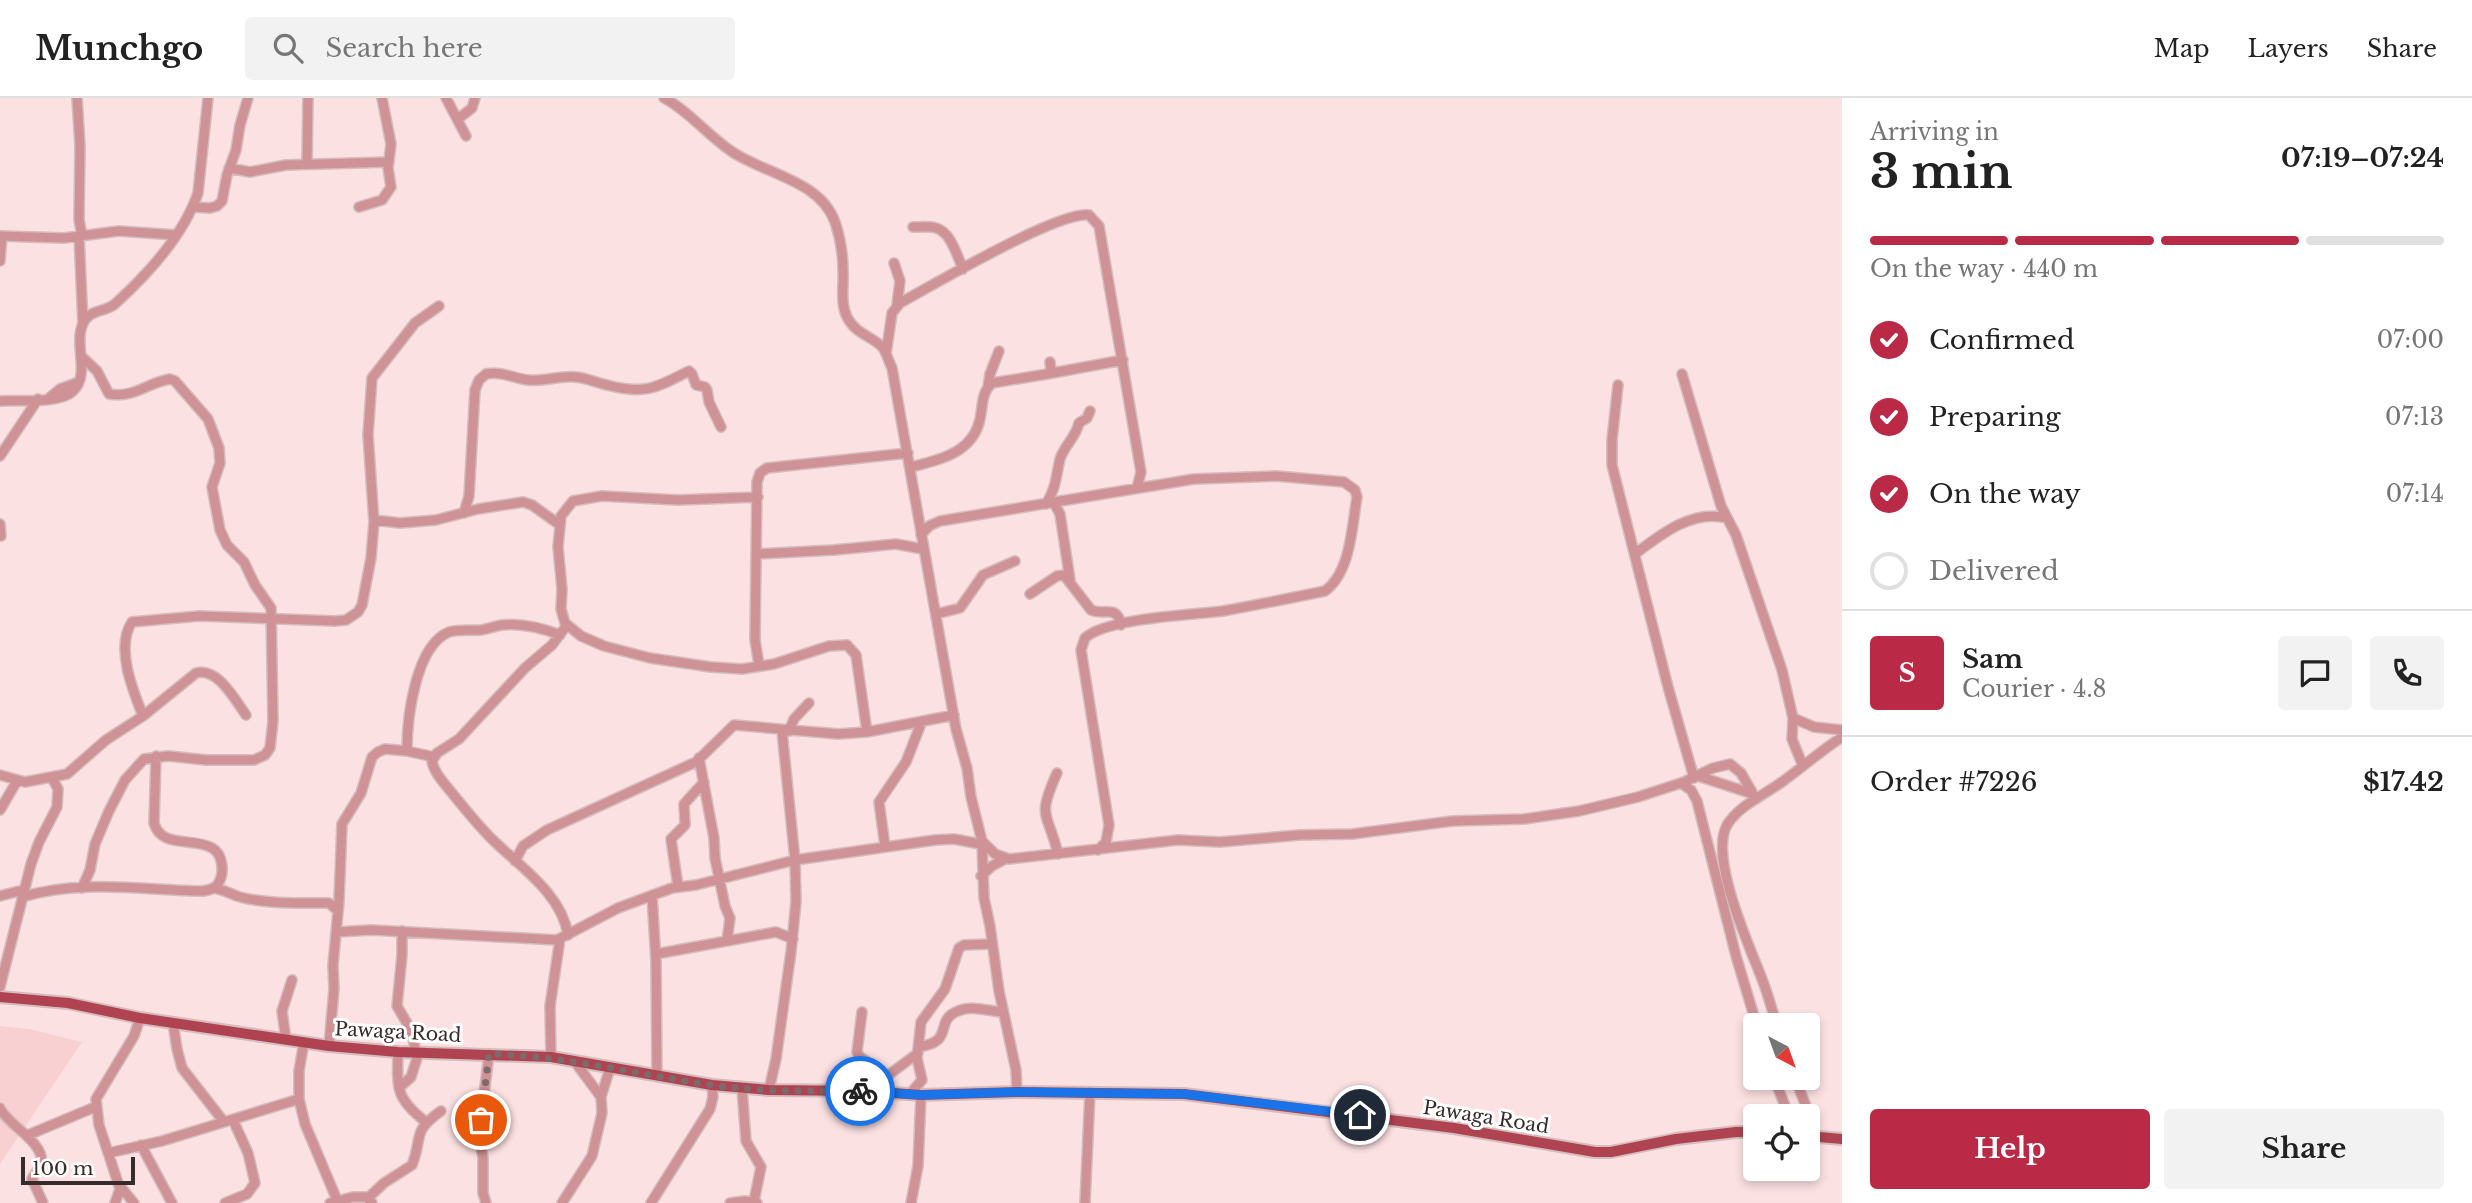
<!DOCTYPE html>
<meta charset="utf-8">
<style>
body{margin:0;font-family:"Libre Baskerville",serif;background:#f2f2f2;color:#222;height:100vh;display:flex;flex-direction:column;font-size:26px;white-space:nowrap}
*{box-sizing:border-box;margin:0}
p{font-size:23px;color:#767676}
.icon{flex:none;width:38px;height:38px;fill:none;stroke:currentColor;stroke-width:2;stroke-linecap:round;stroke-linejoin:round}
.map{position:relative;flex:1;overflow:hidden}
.side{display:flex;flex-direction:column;background:#fff;width:630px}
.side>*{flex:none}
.needle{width:46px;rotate:139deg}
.fabs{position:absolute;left:1743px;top:915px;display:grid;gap:14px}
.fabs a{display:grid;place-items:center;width:77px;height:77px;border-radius:7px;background:#fff;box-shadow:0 4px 10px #0003;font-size:35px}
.scale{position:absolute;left:21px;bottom:18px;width:114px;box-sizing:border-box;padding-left:7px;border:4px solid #382b2c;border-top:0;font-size:19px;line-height:24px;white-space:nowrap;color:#382b2c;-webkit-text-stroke:5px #fff;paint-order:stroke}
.pin{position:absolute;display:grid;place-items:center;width:60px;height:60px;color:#fff;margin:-30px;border:4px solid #fff;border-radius:50%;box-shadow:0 2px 7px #0007}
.courier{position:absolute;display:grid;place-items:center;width:70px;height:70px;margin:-35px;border:5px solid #1a73e8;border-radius:50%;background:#fff;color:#222;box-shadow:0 2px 9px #0007}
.summary em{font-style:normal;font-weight:700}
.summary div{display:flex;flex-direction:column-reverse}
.summary{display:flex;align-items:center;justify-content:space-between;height:119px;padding:0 28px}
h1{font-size:46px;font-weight:700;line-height:52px}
.bar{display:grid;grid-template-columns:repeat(4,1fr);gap:10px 7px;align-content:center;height:84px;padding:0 28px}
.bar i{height:9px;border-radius:5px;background:#e0e0e0}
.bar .selected{background:#ba2946}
.bar p{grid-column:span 4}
.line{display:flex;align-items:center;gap:18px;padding:0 28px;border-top:2px solid #e0e0e0}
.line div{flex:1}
.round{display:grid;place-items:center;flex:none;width:74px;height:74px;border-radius:7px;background:#f2f2f2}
ol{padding:0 28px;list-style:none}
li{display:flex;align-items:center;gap:21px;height:77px}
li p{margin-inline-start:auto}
li .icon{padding:7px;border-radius:50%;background:#ba2946;color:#fff;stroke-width:4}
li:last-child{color:#767676}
li i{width:38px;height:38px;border:4px solid #e0e0e0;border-radius:50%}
.primary-button{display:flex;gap:14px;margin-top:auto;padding:14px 28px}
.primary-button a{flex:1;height:80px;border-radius:7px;background:#ba2946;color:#fff;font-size:28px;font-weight:700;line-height:80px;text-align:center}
.primary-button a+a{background:#f2f2f2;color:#222}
header{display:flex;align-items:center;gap:42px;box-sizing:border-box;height:98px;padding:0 35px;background:#fff;border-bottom:2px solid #e0e0e0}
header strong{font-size:33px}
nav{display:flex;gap:38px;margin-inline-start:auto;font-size:24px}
.search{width:490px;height:63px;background:#f2f2f2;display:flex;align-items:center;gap:18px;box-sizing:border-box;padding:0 24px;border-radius:7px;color:#767676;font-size:26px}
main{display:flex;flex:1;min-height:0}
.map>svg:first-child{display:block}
.built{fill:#f9d0d1}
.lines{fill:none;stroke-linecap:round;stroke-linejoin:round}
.minor-casing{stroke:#d5bdbe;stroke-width:12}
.major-casing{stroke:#d5bdbe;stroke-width:14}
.minor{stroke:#cf9296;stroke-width:9}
.major{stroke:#af4351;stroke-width:10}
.done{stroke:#7d6b6c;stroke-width:7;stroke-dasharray:0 12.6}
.route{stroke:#1a73e8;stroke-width:9}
.labels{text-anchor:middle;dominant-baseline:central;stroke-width:6;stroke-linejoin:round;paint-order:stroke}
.street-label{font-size:19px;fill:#382b2c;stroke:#fff}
</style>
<header>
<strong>Munchgo</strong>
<div class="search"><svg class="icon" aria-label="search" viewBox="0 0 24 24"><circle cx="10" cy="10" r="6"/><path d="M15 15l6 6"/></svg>Search here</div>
<nav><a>Map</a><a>Layers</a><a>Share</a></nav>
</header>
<main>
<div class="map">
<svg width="1842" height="1105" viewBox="0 0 1842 1105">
<rect width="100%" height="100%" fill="#fce1e2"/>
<path class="built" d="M0 928 30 931 82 944 0 1066Z"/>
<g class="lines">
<g class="minor-casing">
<path id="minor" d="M77 0 80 48 79 122 82 137
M446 0 466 38
M664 0C689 13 707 37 731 53 764 76 820 82 835 124 840 139 843 156 843 172 844 187 840 205 847 219 856 237 873 238 883 250 887 256 889 264 892 270L956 631 967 670 971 699 982 743 984 800 990 828 999 893 1016 972 1017 994
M458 21 472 10 475 0
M307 65 308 0
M229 70 250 74 286 67 389 64
M193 109 210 110 217 108 222 103 227 77 236 52 240 27 248 0
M359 109 382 102 391 89 388 70 391 46 382 0
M913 129C920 129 929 128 936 130 951 134 957 158 963 171
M79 137 83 226
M0 138 64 140 119 133 176 137
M0 163 2 138
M894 165 900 183 897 207
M886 256 892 215 900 205C933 187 1058 113 1089 117L1099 128 1141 374 1137 390
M81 258 97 273 109 296C136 300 146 285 170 281L175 283 208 321 219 350 220 365 212 389 220 432 227 447 244 464 255 487 271 510 273 623 270 650 265 657 254 662H206L168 658 144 661 125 682 109 713 95 746 90 772 82 790
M1047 276 1123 262
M1682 276 1721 408 1736 437 1782 572 1793 620 1792 641 1803 668
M1618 287 1612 342V367L1668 589 1694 680
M988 289 990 276 999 253
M48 301 60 291 79 284
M0 303C18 302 60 306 73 293 92 275 71 243 85 222 92 211 107 214 116 205 149 175 184 136 198 95L208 0
M0 358 38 301
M911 369C939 362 973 355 980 321 983 308 981 295 992 285L1047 276 1051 272 1050 264
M758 399 678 402 602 398 573 403 561 418 558 449 562 491 561 511 565 525 581 538 604 548 650 560 711 569 742 571 774 566 829 548 847 547 856 557 867 634
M1054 405 1060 416 1070 482
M1046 406C1056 391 1056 378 1060 361 1064 348 1076 339 1079 325L1087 320 1090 313
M464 415 469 398 475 292 479 282 486 276C501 273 513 280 528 282 544 284 560 277 576 279 587 280 597 285 607 287 645 297 656 290 689 273L692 276 696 287 705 289 707 292 709 304 721 329
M374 422 400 425 436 422 478 411 523 404 532 407 560 427
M0 426 1 438
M921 437 929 428 940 423 1194 381 1276 378 1344 384 1355 392 1357 399C1352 428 1351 474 1325 493 1291 500 1257 507 1223 513 1192 517 1106 520 1085 540L1081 552 1109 727 1106 744 1098 752
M756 456 834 452 896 446 923 451
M1635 456C1661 436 1693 411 1727 420
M1030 496 1057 478 1064 477 1091 512C1105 518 1117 506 1121 527
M936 516 960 510 983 477 1015 463
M567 527 552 547 525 570 459 641 437 655 432 663C434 675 444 685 452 695 466 712 479 729 495 744 522 770 562 797 568 837
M759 567 755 542 757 384 760 375 767 370 908 355
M143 618C133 593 115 549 132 524L199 518 335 523 346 522 358 514 362 507 371 460 374 424 368 337 372 280 415 225 439 208
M1793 620 1814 629 1842 632
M789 633 794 621 809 605
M407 653C407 621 415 548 449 534 458 531 471 533 481 532 488 531 495 528 502 527 522 525 542 530 560 537
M699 660 714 740 715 760 725 808 730 820 727 843
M1057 675C1036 722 1048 713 1058 756
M0 677 25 684 67 676 106 642 143 618 196 575C218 569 235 602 246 617
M1698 678 1753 696
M1681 685 1691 692 1697 703 1736 858 1757 928
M0 712 17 683
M982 743 995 756 1009 761 1178 742 1220 744 1300 737 1352 736 1453 723 1524 721 1579 713 1638 699 1684 684 1713 670 1730 666 1741 675 1756 701
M885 748 879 704 906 664 922 623
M515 763 523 748 547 732 696 664 734 627 838 636 867 634 954 617
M981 778 992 768 1005 761
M678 788 671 741 685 727 684 706 704 684
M213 790C223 791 230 796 240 799 266 806 302 805 329 805L338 813
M652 797 656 864 657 977
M0 798 23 792
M22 799C81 781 143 792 203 793 209 792 215 791 218 786 225 775 223 756 212 750 194 739 161 751 154 725L156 658
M402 833V857L397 908 411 932 416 954
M337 834 371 832 557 842 618 810 672 790 696 787 795 762 935 742 954 741 980 746
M656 856 776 834 793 841
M0 889 31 766 39 744 57 709 58 691 52 680
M862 914 857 954 860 959 872 967 877 984
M173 925 177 951 182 970 224 1024
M1777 928C1772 912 1768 896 1762 881 1749 847 1709 760 1727 727 1740 706 1767 696 1786 681 1805 667 1822 652 1842 639
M286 942 282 913 292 882
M304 944 299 973V1001L305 1026 337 1102
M329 948 334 891 333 867 339 803 342 726 361 695 372 659 378 654 385 651 407 653 434 659
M919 949C956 943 933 923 958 913 973 907 988 913 1003 914
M398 954C397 991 396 1001 426 1024
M551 959 550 908 560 841
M1774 980 1789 1018
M1795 980 1811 1021 1815 1039
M875 987 918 955
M399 990 411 979 419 954
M742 990 746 1043 761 1069 754 1103
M769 992 776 961 791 854 796 804 795 762 782 633
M909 997 922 982 917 960 921 924 945 891 959 850 964 847 992 846
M601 999 610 970
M0 1010C7 1027 47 1045 41 1067 39 1072 34 1076 32 1081L43 1105
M28 1037 95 1009
M141 1047 172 1105
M108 1055 162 1043 299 1001
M120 1088 134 1105
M368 1100 384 1085 412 1067C423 1040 411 1034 441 1013
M115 1105 120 1091 99 1027 96 1001 134 938 140 920
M225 1105 247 1096 255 1085 248 1055 233 1022
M330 1105 353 1099H367L372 1105
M486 1105 483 1095V1060L479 1037 489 956
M562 1105 592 1058 602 1015 601 999 575 964
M651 1105 710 1011 713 999 712 987
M730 1105 745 1103 757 1105
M911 1105 918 1068 921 997
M1085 1105 1090 994"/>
</g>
<g class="major-casing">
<path id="major" d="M0 899 68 905 140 920 329 948 398 954 551 959 712 987 769 992 866 993 921 997 1017 994 1184 996 1454 1030 1595 1054H1611L1676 1041 1736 1034H1755
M1808 1038 1842 1041"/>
</g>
<use href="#minor" class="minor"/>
<use href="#major" class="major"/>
</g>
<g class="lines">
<path class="done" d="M481 1022 489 956C565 958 636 976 711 987 760 994 811 993 860 993"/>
<path class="route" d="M860 993 921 997 1017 994 1184 996 1360 1017"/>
</g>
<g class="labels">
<g class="street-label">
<text transform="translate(398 934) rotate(3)">Pawaga Road</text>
<text transform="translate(1486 1019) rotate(9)">Pawaga Road</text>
</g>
</g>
</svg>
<div class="fabs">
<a><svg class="needle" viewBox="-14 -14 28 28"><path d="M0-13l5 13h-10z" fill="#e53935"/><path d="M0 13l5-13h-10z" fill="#767676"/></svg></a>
<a><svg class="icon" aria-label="locate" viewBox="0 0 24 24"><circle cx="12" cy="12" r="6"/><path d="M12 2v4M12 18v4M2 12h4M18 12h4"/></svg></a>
</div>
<div class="scale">100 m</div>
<div class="pin" style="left:481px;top:1022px;background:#ea580c"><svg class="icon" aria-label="bag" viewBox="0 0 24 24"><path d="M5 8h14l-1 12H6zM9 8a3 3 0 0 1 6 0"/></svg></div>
<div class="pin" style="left:1360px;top:1017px;background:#1f2937"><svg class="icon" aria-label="home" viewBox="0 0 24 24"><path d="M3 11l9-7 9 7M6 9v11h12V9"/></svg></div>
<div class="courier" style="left:860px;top:993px"><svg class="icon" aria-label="bike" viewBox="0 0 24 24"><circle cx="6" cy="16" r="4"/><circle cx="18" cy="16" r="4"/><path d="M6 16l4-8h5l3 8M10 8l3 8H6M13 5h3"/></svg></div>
</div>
<section class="side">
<div class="summary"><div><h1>3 min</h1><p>Arriving in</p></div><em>07:19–07:24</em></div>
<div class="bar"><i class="selected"></i><i class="selected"></i><i class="selected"></i><i></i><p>On the way · 440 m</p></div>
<ol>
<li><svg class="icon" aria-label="check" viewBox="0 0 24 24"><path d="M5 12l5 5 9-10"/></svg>Confirmed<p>07:00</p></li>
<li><svg class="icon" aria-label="check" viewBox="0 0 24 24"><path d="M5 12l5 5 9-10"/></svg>Preparing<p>07:13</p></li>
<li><svg class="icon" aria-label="check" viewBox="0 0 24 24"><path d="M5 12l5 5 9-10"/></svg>On the way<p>07:14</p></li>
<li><i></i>Delivered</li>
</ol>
<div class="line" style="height:126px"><b class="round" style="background:#ba2946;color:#fff">S</b><div><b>Sam</b><p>Courier · 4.8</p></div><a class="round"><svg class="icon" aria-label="chat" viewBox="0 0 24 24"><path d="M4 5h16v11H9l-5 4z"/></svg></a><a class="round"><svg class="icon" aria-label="phone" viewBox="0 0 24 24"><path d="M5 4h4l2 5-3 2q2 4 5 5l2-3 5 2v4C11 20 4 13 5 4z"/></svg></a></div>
<div class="line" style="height:91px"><div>Order #7226</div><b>$17.42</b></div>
<div class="primary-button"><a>Help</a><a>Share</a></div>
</section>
</main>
